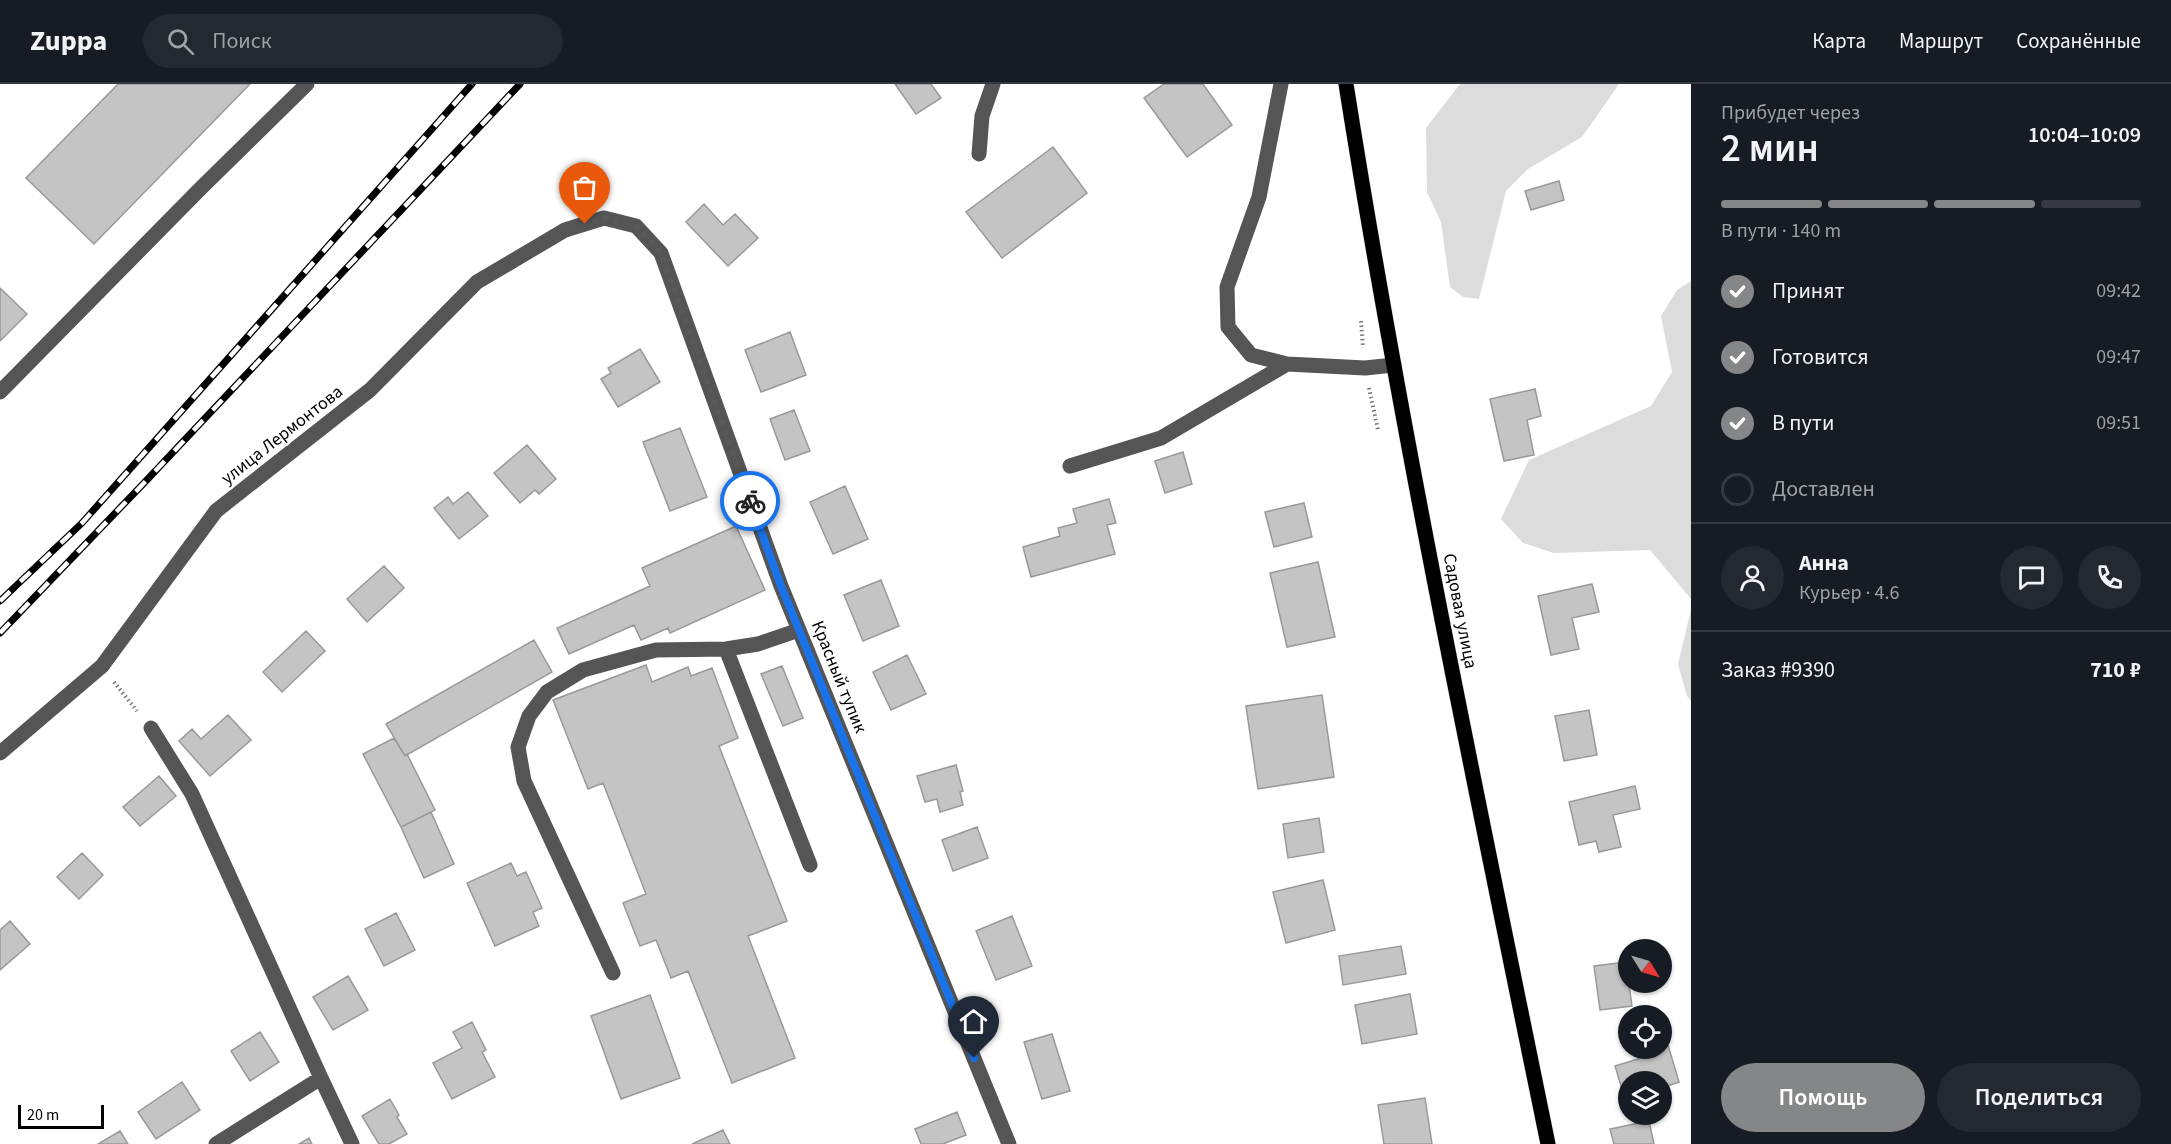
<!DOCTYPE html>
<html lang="ru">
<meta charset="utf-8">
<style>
body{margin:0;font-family:"Source Sans 3",sans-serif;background:#242831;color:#f1f3f6;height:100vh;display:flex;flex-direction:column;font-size:22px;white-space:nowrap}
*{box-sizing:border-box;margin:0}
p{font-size:20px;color:#9ea1a6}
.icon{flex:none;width:33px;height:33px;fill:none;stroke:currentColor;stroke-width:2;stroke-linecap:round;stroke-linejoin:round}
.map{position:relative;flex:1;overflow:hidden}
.panel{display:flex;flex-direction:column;background:#171b24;width:480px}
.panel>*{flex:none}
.needle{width:39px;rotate:127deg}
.fabs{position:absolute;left:1618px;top:855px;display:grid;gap:12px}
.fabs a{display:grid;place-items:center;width:54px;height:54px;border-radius:50%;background:#171b24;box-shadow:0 2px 4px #0004;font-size:30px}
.scale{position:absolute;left:18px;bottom:15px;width:86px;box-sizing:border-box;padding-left:6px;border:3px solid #000;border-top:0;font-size:16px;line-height:21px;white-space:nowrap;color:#000;-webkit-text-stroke:4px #fff;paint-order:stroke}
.pin{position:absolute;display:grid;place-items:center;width:51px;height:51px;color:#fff;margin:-62px -26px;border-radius:50% 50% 50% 0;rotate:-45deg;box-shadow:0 0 6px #0007}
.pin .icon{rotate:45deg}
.courier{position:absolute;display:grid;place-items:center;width:60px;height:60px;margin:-30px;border:4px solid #1a73e8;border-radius:50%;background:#fff;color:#222;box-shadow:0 2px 8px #0007}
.head em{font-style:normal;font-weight:600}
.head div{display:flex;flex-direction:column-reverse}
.head{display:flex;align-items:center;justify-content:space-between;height:102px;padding:0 30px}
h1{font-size:39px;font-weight:600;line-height:45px}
.bar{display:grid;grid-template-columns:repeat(4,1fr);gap:9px 6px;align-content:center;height:72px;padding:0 30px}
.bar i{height:8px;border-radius:4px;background:#363941}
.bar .active{background:#858687}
.bar p{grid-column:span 4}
.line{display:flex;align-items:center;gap:15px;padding:0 30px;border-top:2px solid #363941}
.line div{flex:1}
.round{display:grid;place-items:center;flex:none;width:63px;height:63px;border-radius:32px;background:#242831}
ol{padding:0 30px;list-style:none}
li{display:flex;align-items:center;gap:18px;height:66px}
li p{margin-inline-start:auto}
li .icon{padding:6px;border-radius:50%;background:#858687;color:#fff;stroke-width:4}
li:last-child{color:#9ea1a6}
li i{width:33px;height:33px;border:3px solid #363941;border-radius:50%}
.button{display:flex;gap:12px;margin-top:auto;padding:12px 30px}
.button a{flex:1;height:69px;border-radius:36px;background:#858687;color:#fff;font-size:24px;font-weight:600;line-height:69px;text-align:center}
.button a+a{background:#242831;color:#f1f3f6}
header{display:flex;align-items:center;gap:36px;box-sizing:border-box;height:84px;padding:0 30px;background:#171b24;border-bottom:2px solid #363941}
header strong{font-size:28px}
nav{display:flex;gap:33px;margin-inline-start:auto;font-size:21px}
.search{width:420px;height:54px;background:#242831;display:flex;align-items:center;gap:15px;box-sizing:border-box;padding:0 21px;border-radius:33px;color:#9ea1a6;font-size:22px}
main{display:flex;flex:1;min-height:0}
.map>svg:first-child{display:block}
.green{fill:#dcdcdc}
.building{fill:#c4c4c4;stroke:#999;stroke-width:1.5}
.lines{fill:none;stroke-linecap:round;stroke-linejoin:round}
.major-casing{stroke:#dbdbdb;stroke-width:16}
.path{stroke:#777;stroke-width:4;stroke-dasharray:1.5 3;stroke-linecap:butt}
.minor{stroke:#555;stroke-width:15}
.major{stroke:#000;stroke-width:15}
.rail-casing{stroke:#000;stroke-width:7}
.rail{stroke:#fff;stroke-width:4.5;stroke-dasharray:14;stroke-linecap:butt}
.done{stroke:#595959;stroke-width:6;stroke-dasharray:0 10.8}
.route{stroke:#1a73e8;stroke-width:8}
.labels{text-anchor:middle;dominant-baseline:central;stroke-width:5;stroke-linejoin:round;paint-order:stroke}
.street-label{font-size:18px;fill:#000;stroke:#fff}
</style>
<header>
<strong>Zuppa</strong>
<div class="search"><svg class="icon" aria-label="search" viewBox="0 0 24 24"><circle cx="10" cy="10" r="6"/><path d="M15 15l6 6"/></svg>Поиск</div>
<nav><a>Карта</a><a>Маршрут</a><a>Сохранённые</a></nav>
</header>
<main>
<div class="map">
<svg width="1691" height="1060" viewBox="0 0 1691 1060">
<rect width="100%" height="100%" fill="#fff"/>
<path class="green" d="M1460 0H1619L1582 53 1528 85 1506 107 1479 215 1463 213 1450 203 1441 138 1427 108 1426 44Z
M1691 197V515L1650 466 1554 469 1523 459 1501 435 1529 376 1651 322 1672 288 1661 232 1677 206Z
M1691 525V617L1687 612 1678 580Z"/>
<path class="building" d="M118 0H250L94 160 26 94Z
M895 0H931L941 14 916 30Z
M1164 0H1203L1232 41 1187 73 1144 14Z
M1053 63 1087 109 1002 174 966 128Z
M1559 97 1564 116 1531 126 1525 107Z
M704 120 723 141 735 130 758 154 728 182 686 138Z
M0 204 27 230 0 257Z
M790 248 806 291 761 308 745 266Z
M640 265 660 298 618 323 601 295 611 289 608 284Z
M1535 305 1541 332 1527 336 1534 371 1504 377 1490 315Z
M794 326 810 367 785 376 770 335Z
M680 344 707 413 670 427 643 358Z
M527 361 556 395 539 410 535 406 520 419 494 389Z
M1183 368 1192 400 1165 409 1155 377Z
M845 402 868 455 833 470 810 418Z
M468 408 488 432 459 455 434 424 448 413 453 420Z
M1109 415 1116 439 1107 441 1115 470 1031 493 1023 463 1060 452 1058 444 1077 439 1073 425Z
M1304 419 1312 453 1274 463 1265 428Z
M736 442 765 506 670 549 668 544 641 556 634 541 569 570 557 544 650 502 642 484Z
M1318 478 1335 553 1287 563 1270 489Z
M384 482 404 504 367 538 347 515Z
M881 496 899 542 863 557 844 511Z
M1592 500 1599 528 1572 534 1579 565 1551 571 1538 512Z
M306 547 325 567 282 608 263 588Z
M534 556 552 588 405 672 386 640Z
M907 571 926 610 891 626 873 588Z
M646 581 652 598 688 583 691 592 712 584 738 654 719 662 787 837 748 852 795 974 732 999 688 887 671 894 656 856 640 862 623 819 646 810 603 699 588 705 553 616Z
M782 582 803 634 783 642 761 590Z
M1322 611 1334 693 1258 705 1246 622Z
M1589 626 1597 671 1564 677 1555 632Z
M228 631 251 656 210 692 179 657 192 645 201 655Z
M394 654 405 672 407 670 435 726 401 743 363 670Z
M956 681 963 707 960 708 963 721 940 728 937 715 925 718 917 692Z
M159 692 176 712 140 742 123 723Z
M1635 702 1640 725 1613 731 1621 763 1599 768 1596 757 1579 761 1569 718Z
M431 728 454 780 424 794 401 743Z
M1319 734 1324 768 1288 774 1283 740Z
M977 743 988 774 953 787 942 756Z
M82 769 103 791 79 815 57 793Z
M511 779 517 792 526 788 542 824 533 828 539 842 495 862 467 799Z
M1323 796 1335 846 1286 859 1273 808Z
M396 829 415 866 384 882 365 845Z
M1012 832 1032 882 996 896 976 847Z
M10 837 30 860 0 886V846Z
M1401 862 1406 890 1343 901 1339 872Z
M1626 878 1632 922 1600 926 1594 882Z
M348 892 368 926 333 946 313 913Z
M1410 910 1417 950 1362 960 1355 921Z
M650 911 680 994 621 1015 591 932Z
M472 938 486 966 482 968 495 993 452 1015 433 979 462 964 453 948Z
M260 948 279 978 250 997 231 967Z
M1052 950 1070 1007 1042 1015 1024 958Z
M1666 954 1679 998 1662 1004V998H1655L1654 995 1629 998V1003L1622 1005 1615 982 1654 970 1652 964H1662V955Z
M182 998 200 1026 156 1055 138 1028Z
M1425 1014 1432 1060H1384L1378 1021Z
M390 1015 399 1031 397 1033 407 1050 389 1060H379L362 1032Z
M957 1028 966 1051 943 1060H921L915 1045Z
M1649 1037 1654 1060H1614L1610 1045Z
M723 1046 730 1060H692Z
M120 1047 128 1060H98Z
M309 1054 312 1060H299Z"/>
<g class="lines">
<g class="major-casing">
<path id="major" d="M1346 0C1402 355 1476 707 1548 1060"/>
</g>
<path class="path" d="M1361 237 1363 264
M1369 304 1378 346
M114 598 137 627"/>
<path class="minor" d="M1281 0 1259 113 1227 203 1228 243 1251 271 1287 280 1365 284 1394 281
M979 70 982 32 993 0
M0 308 200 105 307 0
M1070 382 1161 354 1287 280
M726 565 810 781
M151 644 192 710 321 994
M0 669 102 582 216 427 370 306 477 198 565 146 604 134 636 142 661 169 781 502 1009 1060
M613 889 524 697 518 663 529 632 547 608 583 586 656 566 726 565 758 560 799 546
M216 1060 321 994 352 1060"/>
<use href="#major" class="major"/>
<g class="rail-casing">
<path id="rail" d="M0 517 82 439 472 0
M0 549 144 399 520 0"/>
</g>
<use href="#rail" class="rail"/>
</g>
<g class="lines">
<path class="done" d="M585 140 604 134 636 142 661 169 750 417"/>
<path class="route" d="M750 417 781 502 974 974"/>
</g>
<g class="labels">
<g class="street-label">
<text transform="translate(282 351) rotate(-38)">улица Лермонтова</text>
<text transform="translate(1460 527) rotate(79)">Садовая улица</text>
<text transform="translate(839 593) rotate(68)">Красный тупик</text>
</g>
</g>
</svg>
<div class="fabs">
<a><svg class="needle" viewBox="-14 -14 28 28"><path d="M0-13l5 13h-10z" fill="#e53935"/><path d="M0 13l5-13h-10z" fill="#9ea1a6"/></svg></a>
<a><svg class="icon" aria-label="locate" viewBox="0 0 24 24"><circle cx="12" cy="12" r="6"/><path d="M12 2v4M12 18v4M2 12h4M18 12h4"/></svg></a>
<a><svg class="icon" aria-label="layers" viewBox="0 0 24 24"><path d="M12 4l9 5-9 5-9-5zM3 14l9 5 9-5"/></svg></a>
</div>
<div class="scale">20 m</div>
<div class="pin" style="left:585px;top:140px;background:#ea580c"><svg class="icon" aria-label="bag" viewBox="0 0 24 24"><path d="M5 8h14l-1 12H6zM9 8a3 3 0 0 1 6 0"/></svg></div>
<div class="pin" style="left:974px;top:974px;background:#1f2937"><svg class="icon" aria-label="home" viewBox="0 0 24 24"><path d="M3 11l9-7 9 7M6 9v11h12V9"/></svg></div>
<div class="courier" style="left:750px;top:417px"><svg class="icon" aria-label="bike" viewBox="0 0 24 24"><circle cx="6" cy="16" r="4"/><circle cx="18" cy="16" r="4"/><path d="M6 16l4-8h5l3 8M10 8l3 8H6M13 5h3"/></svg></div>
</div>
<section class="panel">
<div class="head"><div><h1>2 мин</h1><p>Прибудет через</p></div><em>10:04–10:09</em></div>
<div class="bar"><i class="active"></i><i class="active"></i><i class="active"></i><i></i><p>В пути · 140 m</p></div>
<ol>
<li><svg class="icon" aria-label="check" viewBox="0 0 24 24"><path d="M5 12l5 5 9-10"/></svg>Принят<p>09:42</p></li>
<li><svg class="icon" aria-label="check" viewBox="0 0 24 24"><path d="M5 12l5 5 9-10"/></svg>Готовится<p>09:47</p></li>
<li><svg class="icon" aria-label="check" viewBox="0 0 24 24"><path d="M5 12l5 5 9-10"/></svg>В пути<p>09:51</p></li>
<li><i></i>Доставлен</li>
</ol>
<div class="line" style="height:108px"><a class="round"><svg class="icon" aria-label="person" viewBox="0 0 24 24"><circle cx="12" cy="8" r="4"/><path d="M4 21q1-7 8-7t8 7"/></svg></a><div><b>Анна</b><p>Курьер · 4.6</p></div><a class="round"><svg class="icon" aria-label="chat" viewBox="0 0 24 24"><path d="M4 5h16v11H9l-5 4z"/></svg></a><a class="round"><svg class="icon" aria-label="phone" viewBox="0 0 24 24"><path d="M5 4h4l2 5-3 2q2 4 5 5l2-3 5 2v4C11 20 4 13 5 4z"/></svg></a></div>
<div class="line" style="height:78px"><div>Заказ #9390</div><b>710 ₽</b></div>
<div class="button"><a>Помощь</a><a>Поделиться</a></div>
</section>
</main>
